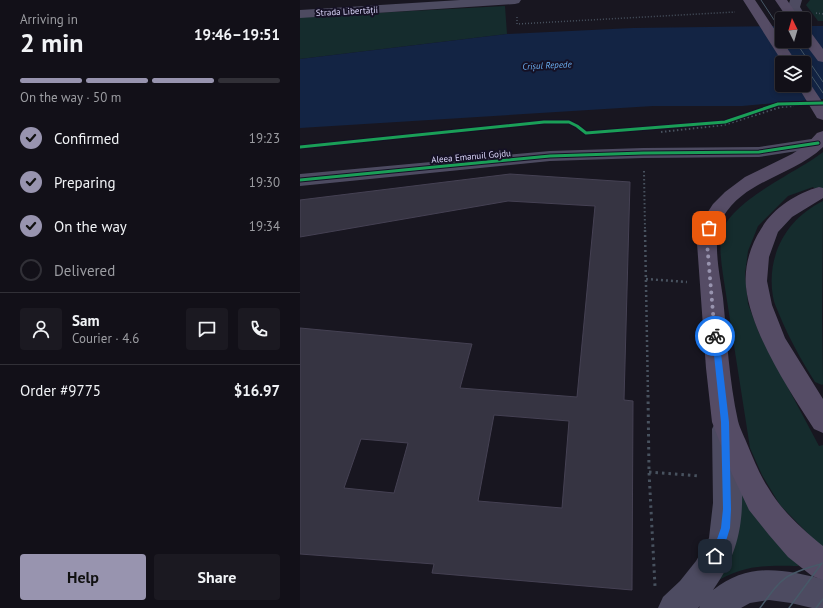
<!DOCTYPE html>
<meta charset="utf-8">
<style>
body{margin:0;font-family:"PT Sans",sans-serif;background:#1b1921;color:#f1f3f6;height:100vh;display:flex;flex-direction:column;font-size:15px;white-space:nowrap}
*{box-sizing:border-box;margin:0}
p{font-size:13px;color:#9c9da2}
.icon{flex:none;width:22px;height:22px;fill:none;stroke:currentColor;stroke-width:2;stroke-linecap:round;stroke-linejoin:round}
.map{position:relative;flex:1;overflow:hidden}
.side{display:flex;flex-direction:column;background:#121018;width:300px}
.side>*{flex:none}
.needle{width:26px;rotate:355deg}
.tools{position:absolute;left:475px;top:12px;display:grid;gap:8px}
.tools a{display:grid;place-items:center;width:36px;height:36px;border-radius:4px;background:#121018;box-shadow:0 2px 6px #0003,0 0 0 1px #313037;font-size:20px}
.pin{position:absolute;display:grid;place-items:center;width:34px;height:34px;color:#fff;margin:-17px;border-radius:8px;box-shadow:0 2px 6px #0006}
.courier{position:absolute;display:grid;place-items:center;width:40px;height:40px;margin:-20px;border:3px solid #1a73e8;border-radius:50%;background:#fff;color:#222;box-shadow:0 1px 5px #0007}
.summary em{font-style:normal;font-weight:600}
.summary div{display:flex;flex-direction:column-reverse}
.summary{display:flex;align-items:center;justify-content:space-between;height:68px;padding:0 20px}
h1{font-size:26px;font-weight:600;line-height:30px}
.bar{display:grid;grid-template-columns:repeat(4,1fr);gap:6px 4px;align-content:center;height:48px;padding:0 20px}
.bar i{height:5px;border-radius:3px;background:#313037}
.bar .selected{background:#9894af}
.bar p{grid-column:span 4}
.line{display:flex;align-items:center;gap:10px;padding:0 20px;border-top:1px solid #313037}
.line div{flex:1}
.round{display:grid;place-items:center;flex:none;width:42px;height:42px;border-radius:4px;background:#1b1921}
ol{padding:0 20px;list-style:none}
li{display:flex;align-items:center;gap:12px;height:44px}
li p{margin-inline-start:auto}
li .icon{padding:4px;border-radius:50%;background:#9894af;color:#111;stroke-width:4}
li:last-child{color:#9c9da2}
li i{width:22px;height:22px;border:2px solid #313037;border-radius:50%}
.cta{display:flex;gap:8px;margin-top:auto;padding:8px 20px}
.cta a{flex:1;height:46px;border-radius:4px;background:#9894af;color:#111;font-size:16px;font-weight:600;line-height:46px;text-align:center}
.cta a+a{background:#1b1921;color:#f1f3f6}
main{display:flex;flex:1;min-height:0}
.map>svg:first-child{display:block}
.green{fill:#152c2d}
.water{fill:#132444;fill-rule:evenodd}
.building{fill:#363442;stroke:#454153;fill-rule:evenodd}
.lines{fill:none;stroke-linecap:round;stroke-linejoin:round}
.path-far3{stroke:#48525f;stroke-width:1.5;stroke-dasharray:1 2;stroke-linecap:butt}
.path-far2{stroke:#48525f;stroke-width:2;stroke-dasharray:1.5 2.5;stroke-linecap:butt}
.path-far1{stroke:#48525f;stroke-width:2.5;stroke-dasharray:2 3;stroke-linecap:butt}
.path{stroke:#48525f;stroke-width:3;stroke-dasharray:2.5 4;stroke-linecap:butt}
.minor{fill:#4d4b61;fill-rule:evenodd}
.major{fill:#554c65;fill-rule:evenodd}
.tram-far1{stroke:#475968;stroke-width:1}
.tram{stroke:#475968;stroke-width:1.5}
.cycleway-casing{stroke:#151125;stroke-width:5}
.cycleway{stroke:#1a9f57;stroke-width:3}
.route{fill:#1a73e8}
.done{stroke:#9894af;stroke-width:4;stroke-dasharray:0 7.2}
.labels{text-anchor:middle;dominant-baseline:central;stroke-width:4;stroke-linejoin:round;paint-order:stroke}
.far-street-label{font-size:9px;fill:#ddd8fc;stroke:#151125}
.far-water-label{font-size:9px;font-style:italic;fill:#6db2f5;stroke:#151125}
</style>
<main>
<section class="side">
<div class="summary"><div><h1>2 min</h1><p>Arriving in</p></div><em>19:46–19:51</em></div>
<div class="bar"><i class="selected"></i><i class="selected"></i><i class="selected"></i><i></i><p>On the way · 50 m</p></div>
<ol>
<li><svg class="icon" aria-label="check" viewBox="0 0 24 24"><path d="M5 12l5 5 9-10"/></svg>Confirmed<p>19:23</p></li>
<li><svg class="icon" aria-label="check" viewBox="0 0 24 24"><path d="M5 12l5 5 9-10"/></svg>Preparing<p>19:30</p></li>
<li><svg class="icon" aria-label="check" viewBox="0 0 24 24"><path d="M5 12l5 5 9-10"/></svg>On the way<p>19:34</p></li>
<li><i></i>Delivered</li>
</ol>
<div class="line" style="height:72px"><a class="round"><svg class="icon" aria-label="person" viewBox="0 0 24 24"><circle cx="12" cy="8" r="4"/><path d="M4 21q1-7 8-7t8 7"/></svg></a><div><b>Sam</b><p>Courier · 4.6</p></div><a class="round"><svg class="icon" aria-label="chat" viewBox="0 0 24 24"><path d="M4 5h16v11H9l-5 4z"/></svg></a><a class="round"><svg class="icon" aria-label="phone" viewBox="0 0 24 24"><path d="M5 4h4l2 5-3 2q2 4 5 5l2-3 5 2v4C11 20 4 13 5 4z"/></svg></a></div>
<div class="line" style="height:52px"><div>Order #9775</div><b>$16.97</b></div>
<div class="cta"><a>Help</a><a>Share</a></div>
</section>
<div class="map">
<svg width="523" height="608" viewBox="0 0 523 608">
<rect width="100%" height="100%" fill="#181620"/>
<path class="green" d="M510 0H523V21H518L506 5Z
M205 6 207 34 0 59V17Z
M523 152V195L513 187 488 196 458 226 448 251 445 274 448 304 459 333 519 446 523 445V549L480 505 462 475 450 448 423 275C421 261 419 247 422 233 429 201 498 172 523 152Z
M523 201 522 318 523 384 522 385 515 382C501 360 489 338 479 314 477 309 474 303 473 297 466 256 486 219 523 201Z
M436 473 482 545 499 566C463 565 444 565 413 583Z"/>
<path class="water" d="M482 26V41H504V26H523V99L442 106H353L0 128V59L207 34 333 28ZM482 63H504V85H482Z"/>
<path class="building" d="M210 174 330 182 324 400 333 401 332 590 132 573 134 564 0 554V328L172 344 160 388 277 397 295 206 208 201 0 237V200ZM194 415 269 421 262 508 178 501ZM61 439 108 443 94 493 44 488Z"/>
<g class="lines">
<path class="path-far3" d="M516 13 523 14
M217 17V24L435 12"/>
<path class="path-far2" d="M361 132 424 125 481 107 494 106
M0 147 244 122H269L277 126 286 133 333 130
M344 171 345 231"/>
<path class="path-far1" d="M345 230 348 396
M346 279 387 282"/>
<path class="path" d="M348 395 349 472 355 586
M349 472 399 476"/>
<path class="minor" d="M160 0H221L219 3 215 4 0 18V10Z
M490 0H502L500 7 503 12V19H491V12L488 7Z
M518 138 523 139V147L459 157 343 158 250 161 0 186V174L250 151 343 148 459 147Z
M425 417 434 421 438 429C442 491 452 535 413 590 449 562 482 569 523 579V608H512L491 603 469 600 450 603 441 608H399L400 606 398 608H358L363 597 380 581 396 561 409 538 413 503 412 429 416 421Z"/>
<path class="major" d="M443 0H455L497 63H483Z
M475 0H487L500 19H488Z
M504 29 509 30 523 49V62L518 61 503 41Z
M504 81 509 82 523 103V120L517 118 497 85H504Z
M523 131V147C493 176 446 179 423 217 411 238 420 275 423 298 427 338 429 380 438 421 440 429 445 438 448 446 454 460 460 476 469 489 482 511 503 530 523 546V580L512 576 488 557 469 535 449 510 432 474 412 422 406 368 397 243 402 221 413 204 425 192 445 177 492 154 506 145 517 133Z
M519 187 523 188V198L492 217 478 232 469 257 467 281 472 305 485 338 523 399V433L514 429C489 390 451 333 446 287 444 267 450 246 461 229 472 209 497 193 519 187Z"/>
<path class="tram-far1" d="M461 0 482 32
M495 41 523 82
M504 65 523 93"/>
<path class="tram" d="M460 608C482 578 484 574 521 564
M489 608 522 563
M516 608 523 599"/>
<g class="cycleway-casing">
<path id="cycleway" d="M0 147 244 122H269L277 126 286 133 425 122 478 104 523 103
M0 180 250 156 343 153 459 152 518 143"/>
</g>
<use href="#cycleway" class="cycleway"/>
</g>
<path class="route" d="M415 333 419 336 429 422 431 509 430 528 425 544 418 559 415 560 412 559 411 556 421 528 423 509 421 422 412 336Z"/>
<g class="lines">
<path class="done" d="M409 228 407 243 415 336"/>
</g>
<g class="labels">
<g class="far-street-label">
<text transform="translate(47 11) rotate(-3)">Strada Libertății</text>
<text transform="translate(171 156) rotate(-5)">Aleea Emanuil Gojdu</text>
</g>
<g class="far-water-label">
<text transform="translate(247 65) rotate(-3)">Crișul Repede</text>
</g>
</g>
</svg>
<div class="tools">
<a><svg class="needle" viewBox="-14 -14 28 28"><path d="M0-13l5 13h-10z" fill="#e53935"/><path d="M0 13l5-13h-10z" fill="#9c9da2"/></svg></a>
<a><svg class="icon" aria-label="layers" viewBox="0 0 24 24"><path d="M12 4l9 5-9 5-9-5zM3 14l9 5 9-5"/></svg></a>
</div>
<div class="pin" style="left:409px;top:228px;background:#ea580c"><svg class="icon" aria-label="bag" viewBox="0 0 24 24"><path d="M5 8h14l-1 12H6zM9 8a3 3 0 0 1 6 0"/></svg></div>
<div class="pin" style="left:415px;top:556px;background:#1f2937"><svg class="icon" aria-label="home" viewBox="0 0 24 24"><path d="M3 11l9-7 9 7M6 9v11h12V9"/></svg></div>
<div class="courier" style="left:415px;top:336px"><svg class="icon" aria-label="bike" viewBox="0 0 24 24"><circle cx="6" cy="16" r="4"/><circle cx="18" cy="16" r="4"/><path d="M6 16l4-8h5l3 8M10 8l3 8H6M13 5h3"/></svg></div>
</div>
</main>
